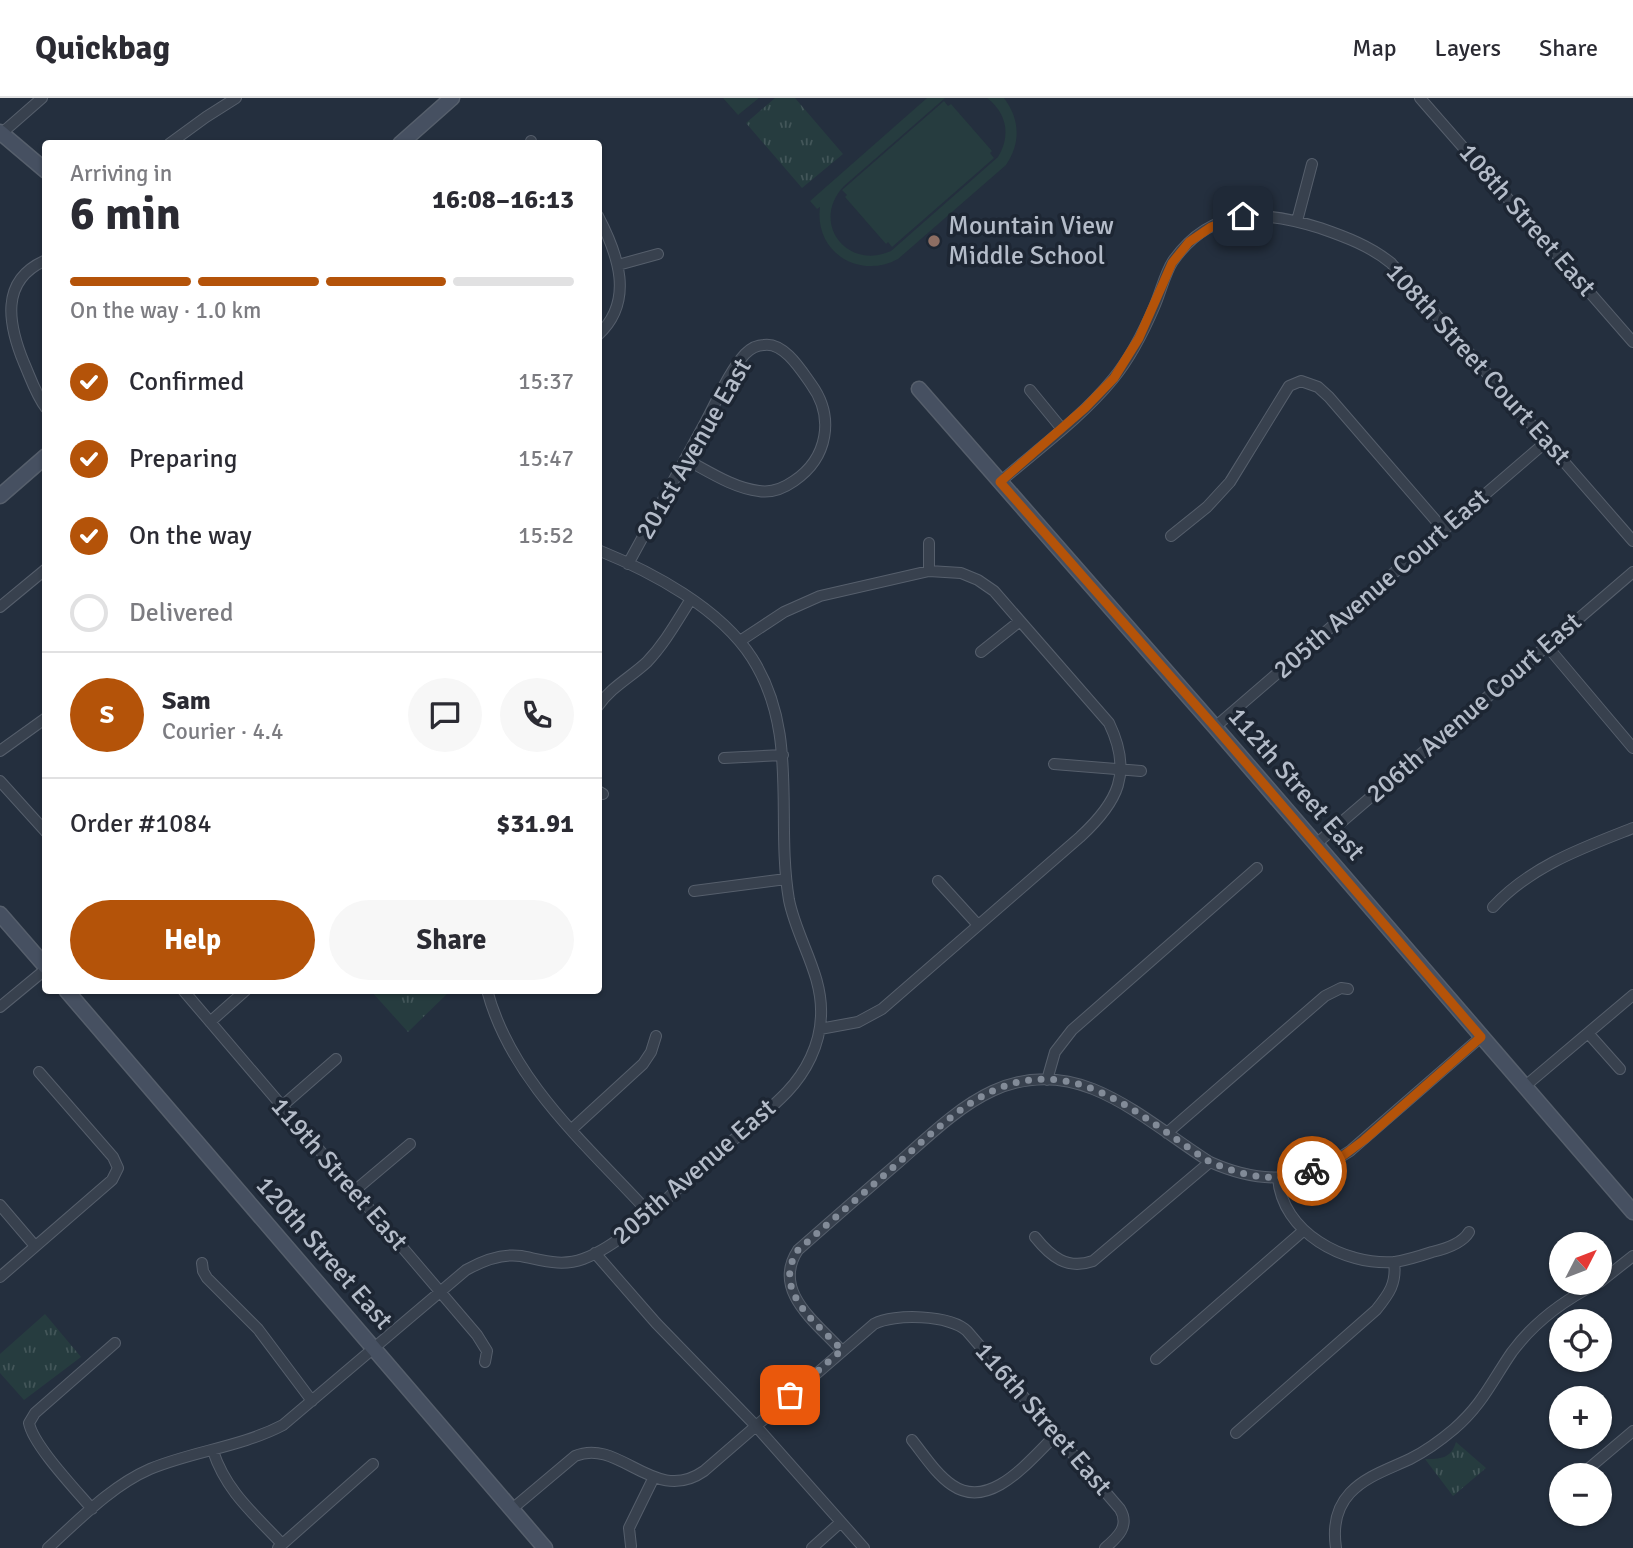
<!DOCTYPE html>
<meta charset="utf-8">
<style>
body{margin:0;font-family:Signika,sans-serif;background:#f7f7f7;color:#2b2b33;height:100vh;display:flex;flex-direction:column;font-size:26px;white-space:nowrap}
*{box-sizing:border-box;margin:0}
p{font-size:23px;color:#7c7c81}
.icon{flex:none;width:38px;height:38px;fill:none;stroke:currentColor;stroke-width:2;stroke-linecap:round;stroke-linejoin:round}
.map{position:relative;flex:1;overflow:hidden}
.details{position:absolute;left:42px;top:42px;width:560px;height:854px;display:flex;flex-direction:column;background:#fff;border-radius:7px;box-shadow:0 2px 5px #0004}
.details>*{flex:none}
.needle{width:46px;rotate:48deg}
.buttons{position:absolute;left:1549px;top:1134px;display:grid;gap:14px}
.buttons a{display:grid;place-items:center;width:63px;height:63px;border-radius:50%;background:#fff;box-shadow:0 2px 5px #0004;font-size:35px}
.pin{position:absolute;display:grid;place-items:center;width:60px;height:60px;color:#fff;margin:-30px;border-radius:14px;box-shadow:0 4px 10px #0006}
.courier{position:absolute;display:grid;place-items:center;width:70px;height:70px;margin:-35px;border:5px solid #b45309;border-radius:50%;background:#fff;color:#222;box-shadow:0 2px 9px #0007}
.overview em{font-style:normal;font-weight:800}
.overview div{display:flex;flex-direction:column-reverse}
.overview{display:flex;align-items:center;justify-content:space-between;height:119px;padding:0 28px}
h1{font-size:46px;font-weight:800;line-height:52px}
.bar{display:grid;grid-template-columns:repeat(4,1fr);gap:10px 7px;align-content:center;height:84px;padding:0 28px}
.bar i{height:9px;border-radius:5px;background:#e1e1e2}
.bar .active{background:#b45309}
.bar p{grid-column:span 4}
.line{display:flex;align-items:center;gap:18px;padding:0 28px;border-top:2px solid #e1e1e2}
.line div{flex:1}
.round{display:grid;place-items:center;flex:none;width:74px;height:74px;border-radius:37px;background:#f7f7f7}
ol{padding:0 28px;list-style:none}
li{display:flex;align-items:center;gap:21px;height:77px}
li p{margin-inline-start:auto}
li .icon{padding:7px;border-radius:50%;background:#b45309;color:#fff;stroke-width:4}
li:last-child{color:#7c7c81}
li i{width:38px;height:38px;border:4px solid #e1e1e2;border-radius:50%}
.cta{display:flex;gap:14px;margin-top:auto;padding:14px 28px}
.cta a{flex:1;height:80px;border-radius:42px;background:#b45309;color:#fff;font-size:28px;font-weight:800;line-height:80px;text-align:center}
.cta a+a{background:#f7f7f7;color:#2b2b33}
header{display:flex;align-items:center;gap:42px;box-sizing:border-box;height:98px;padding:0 35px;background:#fff;border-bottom:2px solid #e1e1e2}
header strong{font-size:33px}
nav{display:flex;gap:38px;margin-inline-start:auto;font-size:24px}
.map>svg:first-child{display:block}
.grass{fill:#263c3f}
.park{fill:url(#park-tufts)}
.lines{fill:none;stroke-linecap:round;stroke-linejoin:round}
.street-casing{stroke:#565f6c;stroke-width:12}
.secondary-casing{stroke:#565f6c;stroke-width:17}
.street{stroke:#38414e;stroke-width:10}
.secondary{stroke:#465061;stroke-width:14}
.done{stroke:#828b98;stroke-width:7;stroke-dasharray:0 12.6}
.route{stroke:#b45309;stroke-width:9}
.education-dot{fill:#8d6e63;stroke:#1d2633;stroke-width:2.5}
.labels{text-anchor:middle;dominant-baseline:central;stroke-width:7;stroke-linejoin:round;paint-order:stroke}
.street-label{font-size:26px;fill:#b4bcc9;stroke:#1d2633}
.poi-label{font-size:26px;fill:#b4bcc9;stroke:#1d2633;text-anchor:start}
</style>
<header>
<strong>Quickbag</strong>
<nav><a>Map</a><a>Layers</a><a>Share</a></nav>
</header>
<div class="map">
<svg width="1633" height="1450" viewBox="0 0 1633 1450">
<defs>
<pattern id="park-tufts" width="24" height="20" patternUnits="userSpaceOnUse" patternTransform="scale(1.75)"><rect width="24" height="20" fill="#263c3f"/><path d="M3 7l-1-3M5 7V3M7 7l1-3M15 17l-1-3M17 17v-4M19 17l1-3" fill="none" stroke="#435659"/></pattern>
</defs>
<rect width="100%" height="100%" fill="#242f3e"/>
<path class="grass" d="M723 0H759L738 17Z
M927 0H945L844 88C810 124 846 173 891 153L998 59C1011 38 1007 15 987 0H1004C1020 21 1021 45 1006 67L898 161C859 182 814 154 820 109L817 111 810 103Z
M944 3 948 8 951 6 992 53 990 55 994 60 892 149 888 144 886 146 845 99 847 97 842 92Z"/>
<path class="park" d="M775 0H795L843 56 802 90 746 25Z
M371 893H450L408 934Z
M45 1216 81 1259 24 1302 0 1275V1256Z
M1456 1344 1486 1370 1453 1398 1425 1361C1440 1361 1451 1361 1456 1344Z"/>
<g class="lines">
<g class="street-casing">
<path id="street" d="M1420 0 1633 244
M2 35 42 0
M531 43V46
M169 46 206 19 236 0
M598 118C618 156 635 203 598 237
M1297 123 1312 66
M44 163C0 183 8 226 24 265 31 281 36 297 46 310
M618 167 658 156
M1030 292 1062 331
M1000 384C1038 351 1081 320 1113 281 1131 259 1144 233 1155 207 1161 193 1165 175 1173 163 1212 108 1263 112 1320 130 1346 139 1370 148 1391 165L1633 443
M1171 438 1207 409 1230 384 1289 288 1301 283 1318 289 1329 299 1444 432
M929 445V473
M628 466C654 419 679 372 705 325 717 303 728 275 745 256 750 251 756 247 764 247 784 244 801 272 811 286 835 319 828 360 794 383 784 390 771 395 759 393 733 390 708 373 685 361
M0 509 46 471
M740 543 784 514 820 498 929 473 961 475 978 482 994 493 1109 625C1133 675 1118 704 1080 739L882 911 858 924 820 931
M1547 548 1633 650
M981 554 1020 523
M598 608C611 589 631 579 647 564 665 545 677 523 691 501
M1215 629 1547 343
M0 653 46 620
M724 660 783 657
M1054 666 1141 673
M0 683 46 734
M598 693 603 696
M1316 746 1633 474
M938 783 978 827
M694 793 786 781
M1493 809C1531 768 1582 750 1633 730
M183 892 477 1237 487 1253 485 1264
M487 892C511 983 588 1048 649 1115
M0 909 46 871
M210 924 246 892
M1588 935 1620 971
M1047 982 1055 954 1072 932 1257 770
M1524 989 1633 897
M281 1009 336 961
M572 1031 643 966 651 954 656 938
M1167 1035 1325 898 1341 890 1348 891
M1278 1080C1282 1134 1344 1168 1395 1164 1407 1162 1420 1158 1432 1154 1445 1151 1462 1146 1469 1134
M353 1094 410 1046
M0 1107 35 1148
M1035 1139C1051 1159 1067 1172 1093 1163L1210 1064
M595 1155 656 1225 755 1327 864 1450
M202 1165 203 1173 207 1180 258 1231 312 1303
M0 1179 112 1082 118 1070 113 1059 39 974
M1600 1184 1633 1158
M842 1253C816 1224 771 1193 798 1152 831 1123 864 1094 898 1065 956 1014 1008 958 1093 991 1135 1008 1172 1040 1210 1064 1262 1087 1302 1085 1350 1053L1481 939
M1156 1261 1303 1133
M1236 1335 1376 1212C1389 1196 1397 1185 1394 1164
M912 1342C924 1357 936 1376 952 1387 991 1414 1031 1360 1057 1336
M213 1353C226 1393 254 1416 282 1446
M1588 1371 1633 1333
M92 1411C76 1392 33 1347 29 1325L35 1315 115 1245
M512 1411 575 1358C620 1339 654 1408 704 1373L874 1226C894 1215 951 1217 967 1233L1120 1411C1130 1428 1118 1439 1105 1450
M631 1448 629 1430 654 1379
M48 1450C79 1422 111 1388 150 1371 193 1353 241 1349 283 1327L466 1172C482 1163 501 1155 521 1158 542 1162 561 1169 583 1161 624 1146 670 1097 703 1067 731 1043 762 1020 787 994 806 974 820 947 821 918 823 876 797 842 789 802 775 719 800 635 752 560 720 510 652 474 598 452
M278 1450 373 1366
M812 1450 841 1424
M1336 1450C1333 1430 1336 1410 1350 1395 1366 1378 1389 1371 1410 1361 1426 1353 1441 1342 1454 1331 1482 1307 1492 1283 1512 1254 1535 1223 1564 1202 1598 1185"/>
</g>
<g class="secondary-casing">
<path id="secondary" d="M0 34 46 73
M400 46 452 0
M919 291 1215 629 1633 1114
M0 398 46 358
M0 816 46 869
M66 892 545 1450"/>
</g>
<use href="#street" class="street"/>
<use href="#secondary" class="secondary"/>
</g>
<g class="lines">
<path class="done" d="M790 1297 842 1252C816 1224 771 1193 798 1152 831 1123 865 1094 898 1065 956 1014 1008 958 1093 991 1135 1008 1172 1040 1210 1064 1243 1078 1278 1086 1312 1073"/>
<path class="route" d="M1243 118 1211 129 1189 144 1172 165 1139 240 1114 280 1085 310 1000 384 1215 629 1481 939 1364 1042 1340 1060 1312 1073"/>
</g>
<circle class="education-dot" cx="934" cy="143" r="7"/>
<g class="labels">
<g class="street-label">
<text transform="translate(1527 122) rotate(49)">108th Street East</text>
<text transform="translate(1478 266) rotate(48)">108th Street Court East</text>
<text transform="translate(694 351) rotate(-60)">201st Avenue East</text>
<text transform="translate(1381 486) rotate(-41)">205th Avenue Court East</text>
<text transform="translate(1474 610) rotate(-41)">206th Avenue Court East</text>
<text transform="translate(1296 686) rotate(49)">112th Street East</text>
<text transform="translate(694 1074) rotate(-41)">205th Avenue East</text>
<text transform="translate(339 1076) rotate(49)">119th Street East</text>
<text transform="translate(324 1155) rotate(49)">120th Street East</text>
<text transform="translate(1043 1321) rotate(49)">116th Street East</text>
</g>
<g class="poi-label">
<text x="948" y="128">Mountain View<tspan x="948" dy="30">Middle School</tspan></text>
</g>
</g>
</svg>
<div class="buttons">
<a><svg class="needle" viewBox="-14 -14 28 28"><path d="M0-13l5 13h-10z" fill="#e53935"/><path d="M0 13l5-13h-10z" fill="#7c7c81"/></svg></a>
<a><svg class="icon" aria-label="locate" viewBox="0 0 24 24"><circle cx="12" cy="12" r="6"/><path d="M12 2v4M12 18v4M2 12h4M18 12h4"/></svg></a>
<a>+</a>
<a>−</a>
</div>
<div class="pin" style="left:790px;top:1297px;background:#ea580c"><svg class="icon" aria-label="bag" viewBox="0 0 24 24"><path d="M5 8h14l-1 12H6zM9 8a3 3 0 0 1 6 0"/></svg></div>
<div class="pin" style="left:1243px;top:118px;background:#1f2937"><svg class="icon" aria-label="home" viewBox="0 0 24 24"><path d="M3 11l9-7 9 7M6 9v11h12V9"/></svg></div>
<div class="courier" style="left:1312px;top:1073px"><svg class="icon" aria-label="bike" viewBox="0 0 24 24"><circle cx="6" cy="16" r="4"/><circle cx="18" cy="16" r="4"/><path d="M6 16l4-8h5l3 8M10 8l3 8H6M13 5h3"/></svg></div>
<section class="details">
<div class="overview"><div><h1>6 min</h1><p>Arriving in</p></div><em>16:08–16:13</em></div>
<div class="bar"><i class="active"></i><i class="active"></i><i class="active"></i><i></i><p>On the way · 1.0 km</p></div>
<ol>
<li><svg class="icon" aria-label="check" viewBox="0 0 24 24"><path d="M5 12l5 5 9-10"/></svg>Confirmed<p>15:37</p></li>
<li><svg class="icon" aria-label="check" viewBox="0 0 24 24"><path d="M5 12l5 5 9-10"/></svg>Preparing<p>15:47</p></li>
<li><svg class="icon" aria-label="check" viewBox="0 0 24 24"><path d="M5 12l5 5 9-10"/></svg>On the way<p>15:52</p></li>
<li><i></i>Delivered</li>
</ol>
<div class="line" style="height:126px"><b class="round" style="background:#b45309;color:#fff">S</b><div><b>Sam</b><p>Courier · 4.4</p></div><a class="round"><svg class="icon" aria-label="chat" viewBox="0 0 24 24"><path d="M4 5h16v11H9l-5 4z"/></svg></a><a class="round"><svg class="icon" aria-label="phone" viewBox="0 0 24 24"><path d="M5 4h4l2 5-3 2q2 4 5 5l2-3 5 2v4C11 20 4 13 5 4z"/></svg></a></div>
<div class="line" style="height:91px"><div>Order #1084</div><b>$31.91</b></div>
<div class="cta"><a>Help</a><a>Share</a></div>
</section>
</div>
